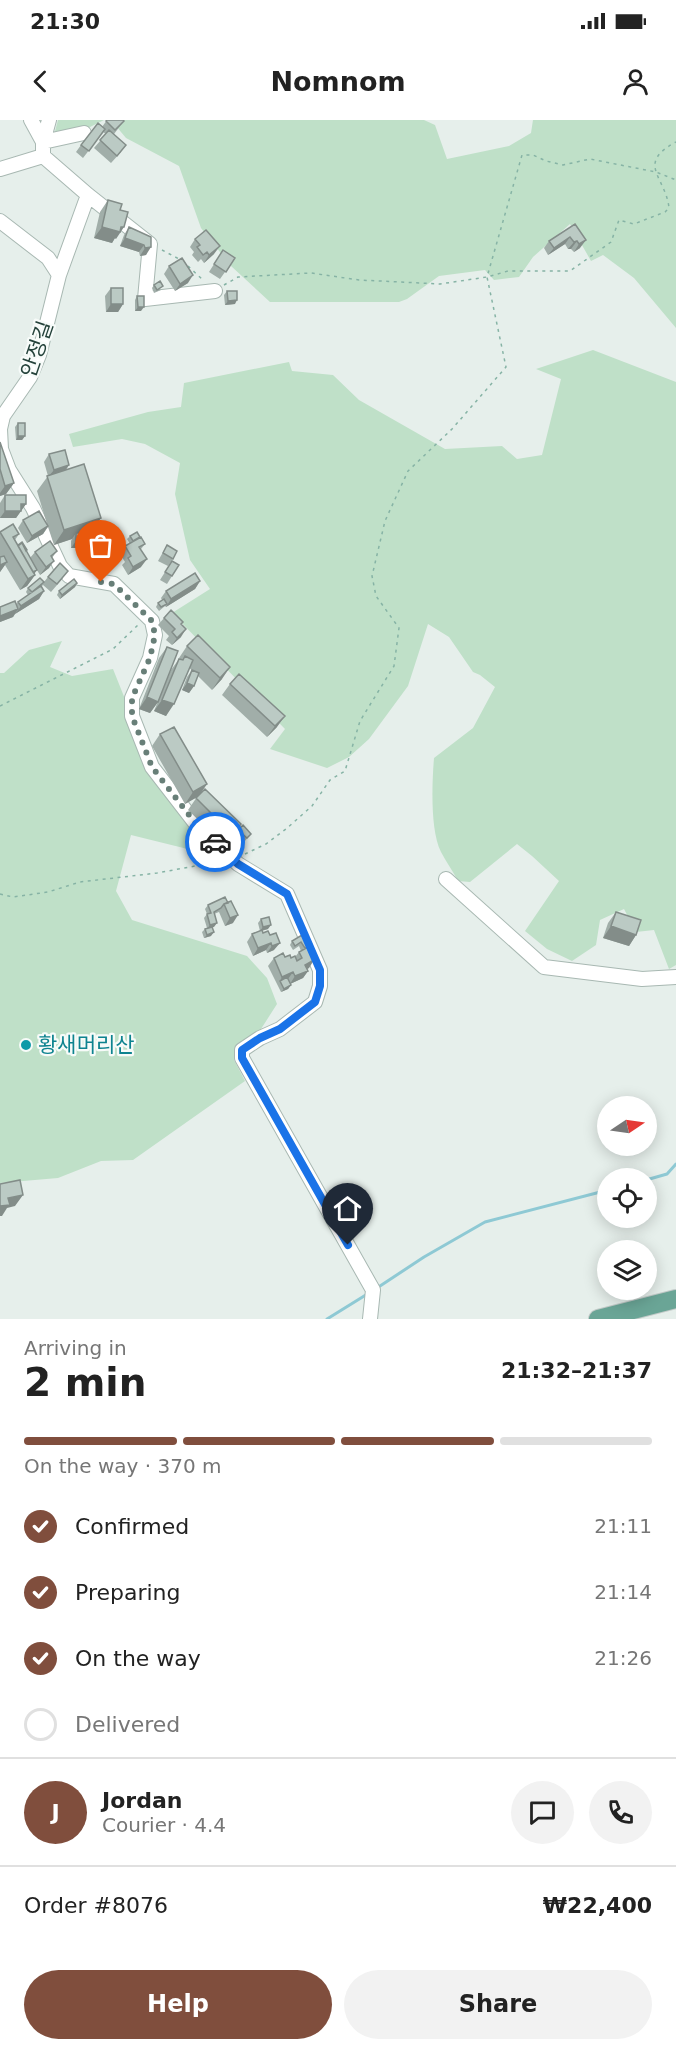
<!DOCTYPE html>
<meta charset="utf-8">
<style>
body{margin:0;font-family:"DejaVu Sans","Noto Sans KR",sans-serif;background:#f2f2f2;color:#222;height:100vh;display:flex;flex-direction:column;font-size:22px;white-space:nowrap}
*{box-sizing:border-box;margin:0}
p{font-size:20px;color:#767676}
.icon{flex:none;width:33px;height:33px;fill:none;stroke:currentColor;stroke-width:2;stroke-linecap:round;stroke-linejoin:round}
.map{position:relative;height:1199px;overflow:hidden}
.side{display:flex;flex-direction:column;background:#fff;flex:1}
.side>*{flex:none}
.needle{width:39px;rotate:77deg}
.buttons{position:absolute;left:597px;top:976px;display:grid;gap:12px}
.buttons a{display:grid;place-items:center;width:60px;height:60px;border-radius:50%;background:#fff;box-shadow:0 3px 15px #0003;font-size:30px}
.pin{position:absolute;display:grid;place-items:center;width:51px;height:51px;color:#fff;margin:-62px -26px;border-radius:50% 50% 50% 0;rotate:-45deg;box-shadow:0 0 6px #0007}
.pin .icon{rotate:45deg}
.courier{position:absolute;display:grid;place-items:center;width:60px;height:60px;margin:-30px;border:4px solid #1a73e8;border-radius:50%;background:#fff;color:#222;box-shadow:0 2px 8px #0007}
.headline em{font-style:normal;font-weight:700}
.headline div{display:flex;flex-direction:column-reverse}
.headline{display:flex;align-items:center;justify-content:space-between;height:102px;padding:0 24px}
h1{font-size:39px;font-weight:700;line-height:45px}
.bar{display:grid;grid-template-columns:repeat(4,1fr);gap:9px 6px;align-content:center;height:72px;padding:0 24px}
.bar i{height:8px;border-radius:4px;background:#e0e0e0}
.bar .on{background:#804e3d}
.bar p{grid-column:span 4}
.line{display:flex;align-items:center;gap:15px;padding:0 24px;border-top:2px solid #e0e0e0}
.line div{flex:1}
.round{display:grid;place-items:center;flex:none;width:63px;height:63px;border-radius:32px;background:#f2f2f2}
ol{padding:0 24px;list-style:none}
li{display:flex;align-items:center;gap:18px;height:66px}
li p{margin-inline-start:auto}
li .icon{padding:6px;border-radius:50%;background:#804e3d;color:#fff;stroke-width:4}
li:last-child{color:#767676}
li i{width:33px;height:33px;border:3px solid #e0e0e0;border-radius:50%}
.primary-button{display:flex;gap:12px;margin-top:auto;padding:12px 24px}
.primary-button a{flex:1;height:69px;border-radius:36px;background:#804e3d;color:#fff;font-size:24px;font-weight:700;line-height:69px;text-align:center}
.primary-button a+a{background:#f2f2f2;color:#222}
.status{display:flex;justify-content:space-between;align-items:center;height:42px;padding:0 30px;background:#fff;direction:ltr}
.status svg{height:16px;fill:currentColor}
header{display:flex;justify-content:space-between;align-items:center;height:78px;padding:0 24px;background:#fff;font-size:27px;font-weight:700}
.map>svg:first-child{display:block}
.green{fill:#bfe0c8}
.lines{fill:none;stroke-linecap:round;stroke-linejoin:round}
.stream{stroke:#8ec9d4;stroke-width:3}
.minor-casing{stroke:#a8b8b2;stroke-width:16}
.major-casing{stroke:#c2cac8;stroke-width:20}
.path{stroke:#86b3a5;stroke-width:1.5;stroke-dasharray:3 4.5;stroke-linecap:butt}
.minor{stroke:#fff;stroke-width:14}
.major{stroke:#6aa596;stroke-width:18}
.wall{fill:#a1aea9}
.shaded-wall{fill:#838d89}
.building{fill:#bbcac4;stroke:#838d89;stroke-width:1.5}
.done{stroke:#687f78;stroke-width:6;stroke-dasharray:0 10.8}
.route{stroke:#1a73e8;stroke-width:8}
.culture-dot{fill:#0f9aa8;stroke:#f7fbf9;stroke-width:2}
.labels{text-anchor:middle;dominant-baseline:central;stroke-width:4.5;stroke-linejoin:round;paint-order:stroke}
.street-label{font-size:21px;fill:#24423a;stroke:#f7fbf9}
.culture-label{font-size:21px;fill:#0d838f;stroke:#f7fbf9;text-anchor:start}
</style>
<div class="status"><b>21:30</b><svg viewBox="0 0 49 12"><path d="M0 12V9h3v3zM5 12V6h3v6zM10 12V3h3v9zM15 12V0h3v12zM26 1h20v11H26zM47 4h2v5h-2z"/></svg></div>
<header><svg class="icon" aria-label="back" viewBox="0 0 24 24"><path d="M15 5l-7 7 7 7"/></svg>Nomnom<svg class="icon" aria-label="person" viewBox="0 0 24 24"><circle cx="12" cy="8" r="4"/><path d="M4 21q1-7 8-7t8 7"/></svg></header>
<div class="map">
<svg width="676" height="1199" viewBox="0 0 676 1199">
<rect width="100%" height="100%" fill="#e6efeb"/>
<path class="green" d="M58 0H104L86 9 54 15Z
M111 0H424L435 5 447 39 509 26 531 13 533 0H676V208L634 158 603 135 591 141 570 104 533 137 519 157 494 160 485 150 439 156 407 179 399 182H270L231 146 201 108 179 46 126 18Z
M593 230 676 262V845L669 849 654 810 636 812 624 789 600 800 596 825 572 841 547 829 525 811 559 761 532 736 517 724 470 762 458 761C453 751 446 742 441 732 430 711 432 662 434 638L473 608 495 567 480 555 473 552 449 517 428 504 408 566 369 619 349 637 327 648 270 629 285 609 172 493 210 469 190 440 175 374 180 343 145 324 122 319 73 327 69 314 148 292 181 287 184 263 289 242 292 251 333 255 359 280 445 329 502 326 517 339 542 335 561 259 536 249Z
M62 521 50 547 72 556 113 549 159 664 220 737 131 715 116 771 132 800 247 836 267 858 277 884 261 909 234 940 245 961 133 1040 101 1041 58 1058 0 1063V553H4L29 530Z"/>
<g class="lines">
<path class="stream" d="M646 1060 667 1054 676 1044
M377 1168 424 1137 485 1102 608 1070
M327 1199 369 1173"/>
<g class="minor-casing">
<path id="minor" d="M31 0 43 22 84 13
M43 36 88 75 150 124 145 179 215 171
M0 49 43 36V22L49 0
M0 101 48 138 59 155 39 235 30 257 3 296 0 309 1 329 9 350 33 388 60 446 69 456 114 464 152 501 155 515 150 538 132 578V596L152 647 196 704 238 744 287 774 320 850V866L315 882 280 909 260 918 242 930V938L373 1170 370 1199
M59 155 88 75
M446 759 544 847 642 859 676 857"/>
</g>
<g class="major-casing">
<path id="major" d="M598 1199 676 1179"/>
</g>
<path class="path" d="M162 130 179 139
M188 146 204 161
M224 165 238 157 311 153 359 160 440 164 487 157 508 151H570L611 122 619 100 634 104 665 92 669 88C666 57 635 44 676 22
M0 586 113 529 138 505
M245 734 266 724 286 709 312 686 330 660 345 651 360 601 394 546 399 508 376 476 372 456 385 401 408 351 452 309 506 247 487 157 522 35H533L546 41 563 45 590 39 656 52 676 60
M0 774 13 777 48 772 80 762 157 753 217 742"/>
<use href="#minor" class="minor"/>
<use href="#major" class="major"/>
</g>
<path class="wall" d="M107 0 124 1 114 14 121 32 111 43 94 28 106 14 103 12 83 38 76 32 81 25 102 7Z
M108 80 116 119 115 118 112 123 94 118 100 92Z
M575 104 580 128 574 132 571 129H568L565 124 548 135 544 128 549 121Z
M129 107 151 117 146 135 140 136 139 132 120 126 124 115Z
M195 119 214 134 204 143 201 139 198 142 192 135 194 132 190 127Z
M223 130 235 138 220 159 209 152Z
M169 146 188 163 175 171 164 154Z
M154 165 161 170 154 173 152 168Z
M111 168 123 184 118 192H106L105 176Z
M227 171 235 184 225 185 224 175Z
M137 176 141 191H135V180Z
M18 303 25 316 22 320H16L15 307Z
M0 322 14 363 6 374 0 376Z
M49 334 66 350 90 413 95 423 110 438 105 446 90 448 88 431 89 428H71V421L72 419 54 425 48 407 43 414 27 423 18 408 23 400 47 404 37 371 48 356 44 342Z
M5 375 26 384 16 398H0V383Z
M13 404 19 414 15 420 18 425 27 430 26 432 30 438 35 432 57 431 52 438 49 448 40 455 35 447V455L27 466 20 470 5 445 0 452V412Z
M130 416 145 424 141 429V447L128 455 122 445 125 442 120 434 125 426 130 424 127 419Z
M167 425 173 439 168 446 158 441Z
M172 441V456L167 464 160 460Z
M48 457 63 458 51 472 43 465 41 467 44 471 39 479 15 494 13 497 0 502V487L16 484 18 482 28 475 26 472 28 468 44 462Z
M200 461 195 469 166 487 165 486 159 491 156 487 158 483 162 480 161 478 166 471Z
M77 463 75 467 60 479 57 475 59 471Z
M164 498 183 502 181 504V517L172 525 166 520 169 516 158 505Z
M187 526 222 559 212 570 198 556 194 566 189 573 182 570 187 557 192 550 189 548 166 596 154 591 171 550 179 539 181 540 179 538Z
M167 527 158 582 150 593 139 589 159 538Z
M230 564 277 607 267 617 222 575Z
M160 614 201 673 233 716 224 725 188 690 197 677 185 684 152 626Z
M238 710 251 714 244 722 236 714Z
M225 777 233 803 225 806 219 792 214 794V807H212L211 816 204 818 202 812 205 809 207 808 204 798 207 794 205 789 208 785Z
M616 792 636 815 629 826 603 818 608 803Z
M261 799 268 809 262 811 263 813 268 811 274 830 267 833 266 830 253 836 247 822 252 814 260 811 258 803Z
M302 815 308 827 309 848 307 849 308 851 303 858 290 864 291 865 288 869 281 872 268 846 274 838H291L295 837 299 832 301 831 299 826 293 830 290 825 292 821Z"/>
<path class="shaded-wall" d="M102 107H124L116 119 115 118 112 123 94 118Z
M570 117 565 124 548 135 554 128Z
M125 118 144 125 139 132 120 126Z
M586 120 580 128 574 132 579 124Z
M577 121 571 129H568L574 122Z
M220 126 214 134 204 143 209 135Z
M151 127 146 135 140 136 145 128Z
M193 155 188 163 175 171 180 164Z
M237 180 235 184 225 185 228 181Z
M111 184H123L118 192H106Z
M138 187H144L141 191H135Z
M18 316H25L22 320H16Z
M69 345 64 353 48 357 54 350Z
M14 363 6 374 0 376V373L5 366Z
M21 384H26L16 398H0L5 391Z
M101 398 90 413H76L72 419 54 425 64 410Z
M48 406 43 414 27 423 32 416Z
M76 421H96L93 425V423L89 428H71Z
M110 438 105 446 90 448 95 440Z
M147 439 141 447 128 455 133 447Z
M54 441 49 448 40 455 46 447Z
M7 442 0 452V445Z
M37 450 32 457 35 455 27 466 20 470 32 453Z
M200 461 195 469 166 487 171 479Z
M77 463 75 467 60 479 62 475Z
M44 471 39 479 15 494 21 486Z
M18 489 13 497 0 502V496Z
M186 509 181 517 172 525 177 518Z
M230 547 222 559 212 570 220 558Z
M187 563 194 566 189 573 182 570Z
M147 577 158 582 150 593 139 589Z
M162 580 174 584 166 596 154 591Z
M285 596 277 607 267 617 275 606Z
M207 664 199 676 185 684 193 672Z
M241 704 233 716 224 725 232 714Z
M238 795 233 803 225 806 230 798Z
M217 803 214 807 207 809 210 805Z
M271 805 268 809 260 811 263 807Z
M611 806 636 815 629 826 603 818Z
M214 812 211 816 204 818 207 815Z
M271 823 266 830 253 836 258 828Z
M280 823 274 830 267 833 272 826Z
M314 840 309 848 300 852 305 845Z
M308 851 303 858 290 864 295 856Z
M293 852 288 859 280 861 282 857Z
M291 865 288 869 281 872 284 869Z
M23 1075 15 1086 7 1088 2 1096H0V1086L8 1078Z"/>
<path class="building" d="M107 0H123L124 1 115 10 106 1Z
M98 3 105 9 89 31 81 25Z
M109 10 126 25 117 36 100 20Z
M108 80 122 84 120 90 128 92 124 107H121L120 112 102 107Z
M575 104 586 120 579 124 577 121 574 122 570 117 554 128 549 121Z
M129 107 151 117V127L145 128 144 125 125 118Z
M206 110 220 126 209 135 207 132 203 135 197 127 200 125 195 119Z
M223 130 235 138 226 152 214 144Z
M182 138 193 155 180 164 169 146Z
M160 161 163 166 157 170 154 165Z
M111 168H123V184H111Z
M227 171H237V180L228 181Z
M137 176H144V187H138Z
M18 303H25V316H18Z
M0 322 14 363 5 366 0 349Z
M65 330 69 345 54 350 49 334Z
M84 344 101 398 64 410 47 356Z
M5 375H26V384H21V391H5Z
M39 391 48 406 32 416 23 400Z
M13 404 19 414 13 417 35 455 28 459 0 412Z
M137 412 140 417 133 421 130 416Z
M76 413H97L96 421H76Z
M141 417 145 424 139 427 147 439 133 447 128 438 131 436 125 426Z
M50 421 57 431 51 436 54 441 46 447 35 432Z
M108 421 110 438 95 440 93 423Z
M22 422 27 430 26 431 22 423 18 425Z
M22 423 37 450 33 452 18 426Z
M167 425 177 431 173 439 163 433Z
M4 436 7 442 0 445V437Z
M172 441 179 445 172 456 165 452Z
M60 443 68 451 57 464 48 457Z
M195 453 200 461 171 479 166 471Z
M40 458 44 462 32 472 28 468Z
M74 459 77 463 62 475 59 471Z
M41 466 44 471 21 486 18 482Z
M164 479 167 484 161 487 158 483Z
M15 481 18 489 0 496V487Z
M171 490 183 502 181 504 186 509 177 518 172 512 175 509 164 498Z
M198 515 230 547 220 558 187 526Z
M167 527 178 531 158 582 147 577Z
M185 536 193 540 174 584 162 580 179 539 183 540Z
M192 550 199 553 194 566 187 563Z
M239 554 285 596 275 606 230 564Z
M174 607 207 664 193 672 160 614Z
M205 669 241 704 232 714 196 678Z
M243 705 251 714 247 718 238 710Z
M225 777 228 783 224 784 221 788 214 792 217 803 210 805 207 794 211 793 208 785Z
M231 781 238 795 230 798 224 784Z
M616 792 641 800 636 815 611 806Z
M269 797 271 805 263 807 261 799Z
M212 807 214 812 207 815 205 809Z
M262 810 263 813 268 811 270 815 276 813 280 823 272 826 271 823 258 828 252 814Z
M302 815 309 826 305 828 301 822 295 826 292 821Z
M308 827 314 840 305 845 308 851 295 856 293 852 282 857 274 838 283 833 285 837 290 835 291 838 295 836 297 841 302 838 299 832Z
M287 857 291 865 284 869 280 861Z
M20 1060 23 1075 8 1078 10 1085 0 1086V1064Z"/>
<g class="lines">
<path class="done" d="M101 462 114 464 152 501 155 515 150 538 132 578V596L152 647 196 704 215 722"/>
<path class="route" d="M215 722 238 744 287 774 320 850V866L315 882 280 909 260 918 242 930V938L348 1125"/>
</g>
<circle class="culture-dot" cx="26" cy="925" r="6"/>
<g class="labels">
<g class="street-label">
<text transform="translate(37 229) rotate(-71)">안정길</text>
</g>
<g class="culture-label">
<text x="38" y="925">황새머리산</text>
</g>
</g>
</svg>
<div class="buttons">
<a><svg class="needle" viewBox="-14 -14 28 28"><path d="M0-13l5 13h-10z" fill="#e53935"/><path d="M0 13l5-13h-10z" fill="#767676"/></svg></a>
<a><svg class="icon" aria-label="locate" viewBox="0 0 24 24"><circle cx="12" cy="12" r="6"/><path d="M12 2v4M12 18v4M2 12h4M18 12h4"/></svg></a>
<a><svg class="icon" aria-label="layers" viewBox="0 0 24 24"><path d="M12 4l9 5-9 5-9-5zM3 14l9 5 9-5"/></svg></a>
</div>
<div class="pin" style="left:101px;top:462px;background:#ea580c"><svg class="icon" aria-label="bag" viewBox="0 0 24 24"><path d="M5 8h14l-1 12H6zM9 8a3 3 0 0 1 6 0"/></svg></div>
<div class="pin" style="left:348px;top:1125px;background:#1f2937"><svg class="icon" aria-label="home" viewBox="0 0 24 24"><path d="M3 11l9-7 9 7M6 9v11h12V9"/></svg></div>
<div class="courier" style="left:215px;top:722px"><svg class="icon" aria-label="car" viewBox="0 0 24 24"><path d="M5 17H2v-5l4-1 3-4h7l3 4 3 1v5h-3M9 17h6M6 11h13"/><circle cx="7" cy="17" r="2"/><circle cx="17" cy="17" r="2"/></svg></div>
</div>
<section class="side">
<div class="headline"><div><h1>2 min</h1><p>Arriving in</p></div><em>21:32–21:37</em></div>
<div class="bar"><i class="on"></i><i class="on"></i><i class="on"></i><i></i><p>On the way · 370 m</p></div>
<ol>
<li><svg class="icon" aria-label="check" viewBox="0 0 24 24"><path d="M5 12l5 5 9-10"/></svg>Confirmed<p>21:11</p></li>
<li><svg class="icon" aria-label="check" viewBox="0 0 24 24"><path d="M5 12l5 5 9-10"/></svg>Preparing<p>21:14</p></li>
<li><svg class="icon" aria-label="check" viewBox="0 0 24 24"><path d="M5 12l5 5 9-10"/></svg>On the way<p>21:26</p></li>
<li><i></i>Delivered</li>
</ol>
<div class="line" style="height:108px"><b class="round" style="background:#804e3d;color:#fff">J</b><div><b>Jordan</b><p>Courier · 4.4</p></div><a class="round"><svg class="icon" aria-label="chat" viewBox="0 0 24 24"><path d="M4 5h16v11H9l-5 4z"/></svg></a><a class="round"><svg class="icon" aria-label="phone" viewBox="0 0 24 24"><path d="M5 4h4l2 5-3 2q2 4 5 5l2-3 5 2v4C11 20 4 13 5 4z"/></svg></a></div>
<div class="line" style="height:78px"><div>Order #8076</div><b>₩22,400</b></div>
<div class="primary-button"><a>Help</a><a>Share</a></div>
</section>
